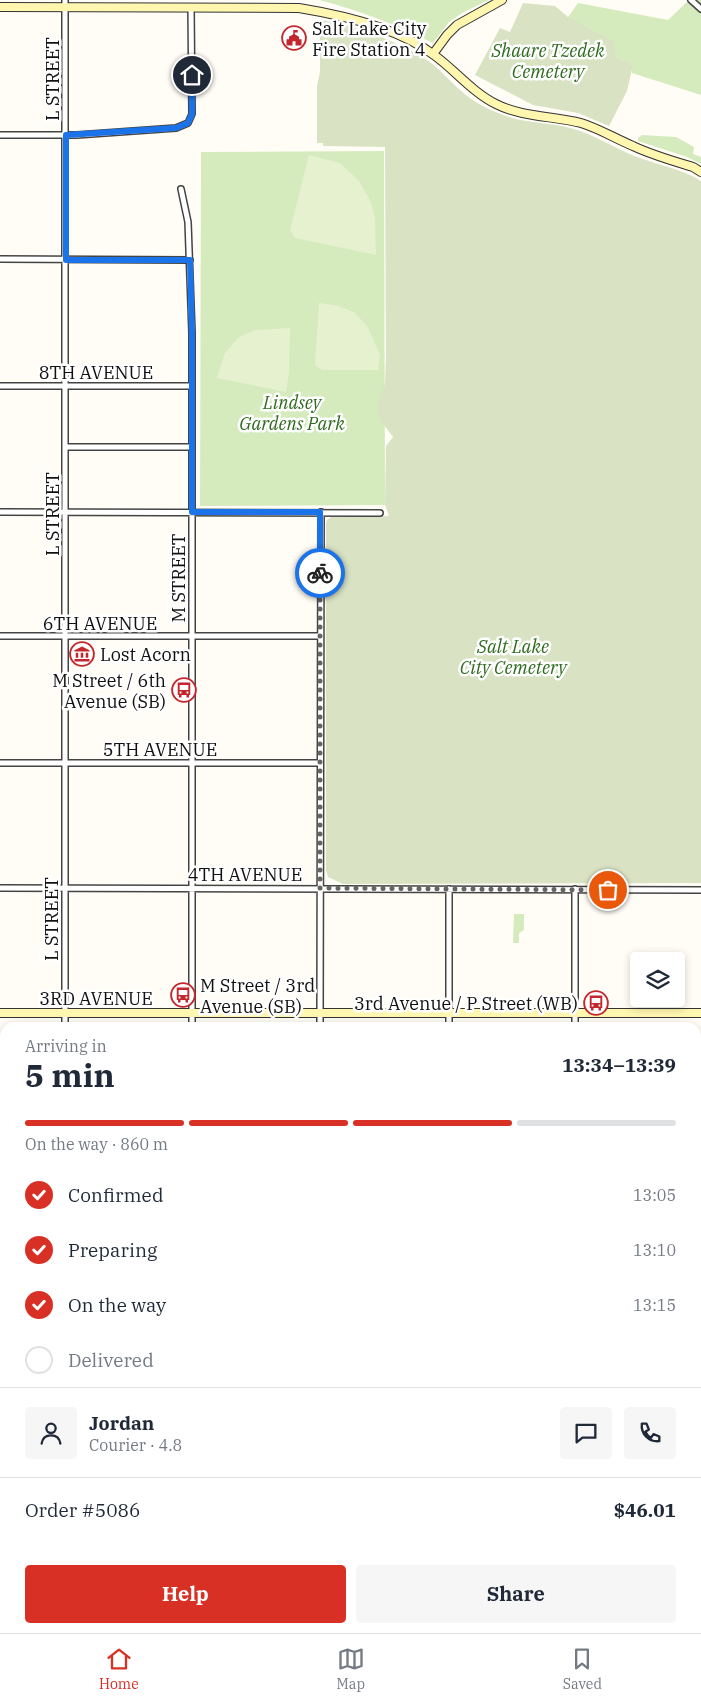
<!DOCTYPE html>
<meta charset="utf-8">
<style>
body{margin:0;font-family:"IBM Plex Serif",serif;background:#f6f6f7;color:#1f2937;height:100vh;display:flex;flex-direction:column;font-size:19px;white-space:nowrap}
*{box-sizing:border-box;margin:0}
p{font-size:16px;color:#747a83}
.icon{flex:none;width:28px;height:28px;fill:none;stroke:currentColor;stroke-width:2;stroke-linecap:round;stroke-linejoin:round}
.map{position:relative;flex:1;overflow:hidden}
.side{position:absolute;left:0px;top:1022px;width:701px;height:611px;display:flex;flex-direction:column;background:#fff;border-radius:15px 15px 0 0;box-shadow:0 2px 8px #0003}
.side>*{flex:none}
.tools{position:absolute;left:630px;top:952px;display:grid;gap:10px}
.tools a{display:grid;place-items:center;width:55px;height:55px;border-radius:5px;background:#fff;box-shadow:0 2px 8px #0003;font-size:25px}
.pin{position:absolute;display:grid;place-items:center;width:42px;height:42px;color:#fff;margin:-21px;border:2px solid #fff;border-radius:50%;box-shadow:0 1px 5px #0007}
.courier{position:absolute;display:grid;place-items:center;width:50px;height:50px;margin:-25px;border:4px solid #1a73e8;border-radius:50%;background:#fff;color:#222;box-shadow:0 1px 6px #0007}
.summary em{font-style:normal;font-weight:700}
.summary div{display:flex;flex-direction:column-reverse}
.summary{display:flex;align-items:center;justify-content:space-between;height:85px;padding:0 25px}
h1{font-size:32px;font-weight:700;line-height:38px}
.bar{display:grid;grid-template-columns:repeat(4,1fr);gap:8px 5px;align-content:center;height:60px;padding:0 25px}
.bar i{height:6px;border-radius:4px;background:#e0e1e3}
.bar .selected{background:#d93025}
.bar p{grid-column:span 4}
.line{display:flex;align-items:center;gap:12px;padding:0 25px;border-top:1px solid #e0e1e3}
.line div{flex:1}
.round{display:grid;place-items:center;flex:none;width:52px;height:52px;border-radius:5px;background:#f6f6f7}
ol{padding:0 25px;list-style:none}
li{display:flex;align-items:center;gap:15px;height:55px}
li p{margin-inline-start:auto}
li .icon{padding:5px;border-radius:50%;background:#d93025;color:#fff;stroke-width:4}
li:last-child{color:#747a83}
li i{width:28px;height:28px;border:2px solid #e0e1e3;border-radius:50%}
.primary-button{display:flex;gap:10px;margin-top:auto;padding:10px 25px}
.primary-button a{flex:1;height:58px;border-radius:5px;background:#d93025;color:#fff;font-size:20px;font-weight:700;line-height:58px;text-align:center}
.primary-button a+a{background:#f6f6f7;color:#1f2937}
.tab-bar{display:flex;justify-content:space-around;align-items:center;height:70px;border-top:1px solid #e0e1e3;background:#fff;font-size:14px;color:#747a83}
.tab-bar a{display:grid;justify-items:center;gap:2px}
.tab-bar .selected{color:#d93025}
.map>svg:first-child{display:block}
.green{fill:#d5ebbd}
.cemetery{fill:#d9e3c4}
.pitch{fill:#e6f2cf}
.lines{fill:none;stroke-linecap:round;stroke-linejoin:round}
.street-casing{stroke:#444;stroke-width:8}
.secondary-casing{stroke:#333;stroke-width:10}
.street{stroke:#fff;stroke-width:5}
.secondary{stroke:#fff6b0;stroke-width:8}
.done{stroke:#646461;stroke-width:5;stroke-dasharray:0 9}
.route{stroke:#1a73e8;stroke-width:6}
.labels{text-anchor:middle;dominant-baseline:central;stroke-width:5;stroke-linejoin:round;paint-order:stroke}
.poi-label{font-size:18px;fill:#111;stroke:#fff;text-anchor:start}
.park-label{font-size:18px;font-style:italic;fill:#2f6b1f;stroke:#fff}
.street-label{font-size:18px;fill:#111;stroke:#fff}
</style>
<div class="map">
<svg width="701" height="1633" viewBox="0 0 701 1633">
<rect width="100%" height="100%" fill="#fffdf5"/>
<path class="green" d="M319 0H489L462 13 449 22 433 43C396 25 359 10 319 0Z
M689 0H701V95L632 73V65L615 56 568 17 578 3 668 20Z
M642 135 676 137 694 147 693 154 701 157V164L687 157 638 141V138Z
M384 151 385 505 200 506 201 152Z
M514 914H524V930L519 933V943H513Z"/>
<path class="cemetery" d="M523 3 555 6 568 17 613 41 615 56 633 65 627 91 609 126 578 113 533 105 475 75 500 28 510 32Z
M320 20C354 25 401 42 430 62 443 72 453 85 466 95 477 104 490 110 503 115 525 124 548 122 570 128 594 134 614 148 637 157 658 165 682 169 701 181V883L343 884 328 877 326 871V524L327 520 331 517 389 516 385 505 386 446 393 437 381 421 378 409 379 400 385 384 386 358 385 147 323 146V143H317V86L320 72Z"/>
<path class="pitch" d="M309 155 340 163 359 181 371 202 375 218 376 255 295 238 290 230Z
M319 303 339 306 354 312 367 326 380 355 378 370H322L315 365Z
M290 328 289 372 286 392 217 378 225 353 239 337 255 330Z"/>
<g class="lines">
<g class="street-casing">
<path id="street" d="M65 0V1028
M691 0 701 9
M0 135H77L176 128 188 123 192 114 191 7
M181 189 188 222 192 333V1028
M0 259 190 260
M0 386H192
M65 447H192
M0 512 380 513
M0 636H320
M0 763H320
M0 888 701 890
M575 889V1028
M320 1028 321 512
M449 1028V889
M0 1266H5
M696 1266H701
M457 1629V1633
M700 1633 699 1416 701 1404"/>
</g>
<g class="secondary-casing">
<path id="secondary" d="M0 7 299 8C342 15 399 28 434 55 455 70 472 92 496 104 521 117 554 116 581 123 598 128 616 139 633 146 652 155 673 161 693 167L701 172
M433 54 447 35 457 25 502 0
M0 1013H701
M0 1139H5
M696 1139H701
M0 1398H5
M696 1399H701
M214 1629V1633"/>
</g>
<use href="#street" class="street"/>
<use href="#secondary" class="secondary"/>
</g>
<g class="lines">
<path class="done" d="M320 573V888L608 890"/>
<path class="route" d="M192 75V114L188 123 176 128 66 135V260H190L192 333V512H320V573"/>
</g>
<defs>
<g id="civic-ring" transform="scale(1.25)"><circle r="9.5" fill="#fff" stroke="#c4262e" stroke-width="1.5"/><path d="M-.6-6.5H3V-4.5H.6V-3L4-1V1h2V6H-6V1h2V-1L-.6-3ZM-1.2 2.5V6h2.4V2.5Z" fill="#c4262e"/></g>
<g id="museum-ring" transform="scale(1.25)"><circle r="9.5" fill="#fff" stroke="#c4262e" stroke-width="1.5"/><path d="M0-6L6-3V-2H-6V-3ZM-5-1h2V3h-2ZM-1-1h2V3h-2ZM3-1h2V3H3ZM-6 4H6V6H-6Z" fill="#c4262e"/></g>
<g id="bus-ring" transform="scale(1.25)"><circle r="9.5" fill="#fff" stroke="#c4262e" stroke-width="1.5"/><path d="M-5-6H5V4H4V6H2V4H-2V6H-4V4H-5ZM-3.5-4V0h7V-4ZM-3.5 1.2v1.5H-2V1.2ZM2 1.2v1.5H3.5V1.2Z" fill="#c4262e"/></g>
</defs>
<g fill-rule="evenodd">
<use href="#civic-ring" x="294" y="38"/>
<use href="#museum-ring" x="82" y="654"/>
<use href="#bus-ring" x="184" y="690"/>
<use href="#bus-ring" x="183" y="995"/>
<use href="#bus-ring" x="596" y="1003"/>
</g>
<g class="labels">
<g class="poi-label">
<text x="312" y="28">Salt Lake City<tspan x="312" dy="21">Fire Station 4</tspan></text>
<text x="100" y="654">Lost Acorn</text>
<text x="166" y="680" text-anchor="end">M Street / 6th<tspan x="166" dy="21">Avenue (SB)</tspan></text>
<text x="200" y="985">M Street / 3rd<tspan x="200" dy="21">Avenue (SB)</tspan></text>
<text x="578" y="1003" text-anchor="end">3rd Avenue / P Street (WB)</text>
</g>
<g class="park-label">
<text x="548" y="50">Shaare Tzedek<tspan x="548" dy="21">Cemetery</tspan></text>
<text x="292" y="402">Lindsey<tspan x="292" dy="21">Gardens Park</tspan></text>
<text x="513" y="646">Salt Lake<tspan x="513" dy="21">City Cemetery</tspan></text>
</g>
<g class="street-label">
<text transform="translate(52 79) rotate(-90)">L STREET</text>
<text x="96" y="372">8TH AVENUE</text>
<text transform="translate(52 514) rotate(-90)">L STREET</text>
<text transform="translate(178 578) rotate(-90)">M STREET</text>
<text x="100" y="623">6TH AVENUE</text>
<text x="160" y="749">5TH AVENUE</text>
<text x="245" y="874">4TH AVENUE</text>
<text transform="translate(51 919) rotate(-90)">L STREET</text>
<text x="96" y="998">3RD AVENUE</text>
</g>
</g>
</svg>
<div class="tools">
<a><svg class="icon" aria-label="layers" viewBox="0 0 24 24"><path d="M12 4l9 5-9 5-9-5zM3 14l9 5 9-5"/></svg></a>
</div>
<div class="pin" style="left:608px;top:890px;background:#ea580c"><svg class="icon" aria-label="bag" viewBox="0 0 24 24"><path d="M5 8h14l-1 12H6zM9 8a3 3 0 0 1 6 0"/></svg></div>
<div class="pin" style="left:192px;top:75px;background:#1f2937"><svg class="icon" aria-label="home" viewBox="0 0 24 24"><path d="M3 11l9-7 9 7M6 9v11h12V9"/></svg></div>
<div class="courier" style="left:320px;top:573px"><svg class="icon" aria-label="bike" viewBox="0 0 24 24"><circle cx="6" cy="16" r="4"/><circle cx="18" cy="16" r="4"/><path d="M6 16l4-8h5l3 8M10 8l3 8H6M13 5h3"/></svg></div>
<section class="side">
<div class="summary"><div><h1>5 min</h1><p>Arriving in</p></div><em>13:34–13:39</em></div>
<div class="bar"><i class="selected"></i><i class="selected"></i><i class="selected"></i><i></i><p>On the way · 860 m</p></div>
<ol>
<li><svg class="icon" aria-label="check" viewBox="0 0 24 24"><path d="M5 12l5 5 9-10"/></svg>Confirmed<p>13:05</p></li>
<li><svg class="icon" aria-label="check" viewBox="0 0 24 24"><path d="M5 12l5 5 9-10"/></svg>Preparing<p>13:10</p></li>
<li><svg class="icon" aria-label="check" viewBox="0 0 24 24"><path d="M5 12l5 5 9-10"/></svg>On the way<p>13:15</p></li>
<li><i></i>Delivered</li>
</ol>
<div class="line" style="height:90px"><a class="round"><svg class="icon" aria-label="person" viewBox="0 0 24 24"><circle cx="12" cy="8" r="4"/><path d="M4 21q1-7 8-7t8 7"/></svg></a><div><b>Jordan</b><p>Courier · 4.8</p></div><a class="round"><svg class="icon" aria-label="chat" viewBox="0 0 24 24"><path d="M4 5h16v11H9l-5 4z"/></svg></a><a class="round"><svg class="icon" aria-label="phone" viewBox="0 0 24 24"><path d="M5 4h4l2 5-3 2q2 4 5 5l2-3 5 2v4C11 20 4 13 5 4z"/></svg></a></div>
<div class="line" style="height:65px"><div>Order #5086</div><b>$46.01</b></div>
<div class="primary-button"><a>Help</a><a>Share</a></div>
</section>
</div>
<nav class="tab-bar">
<a class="selected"><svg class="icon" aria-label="home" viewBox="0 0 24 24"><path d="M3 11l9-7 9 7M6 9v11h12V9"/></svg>Home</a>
<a><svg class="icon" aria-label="map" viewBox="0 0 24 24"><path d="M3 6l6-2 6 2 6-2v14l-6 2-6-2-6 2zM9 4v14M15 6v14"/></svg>Map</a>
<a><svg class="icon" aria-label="saved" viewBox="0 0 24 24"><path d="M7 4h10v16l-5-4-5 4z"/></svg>Saved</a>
</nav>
